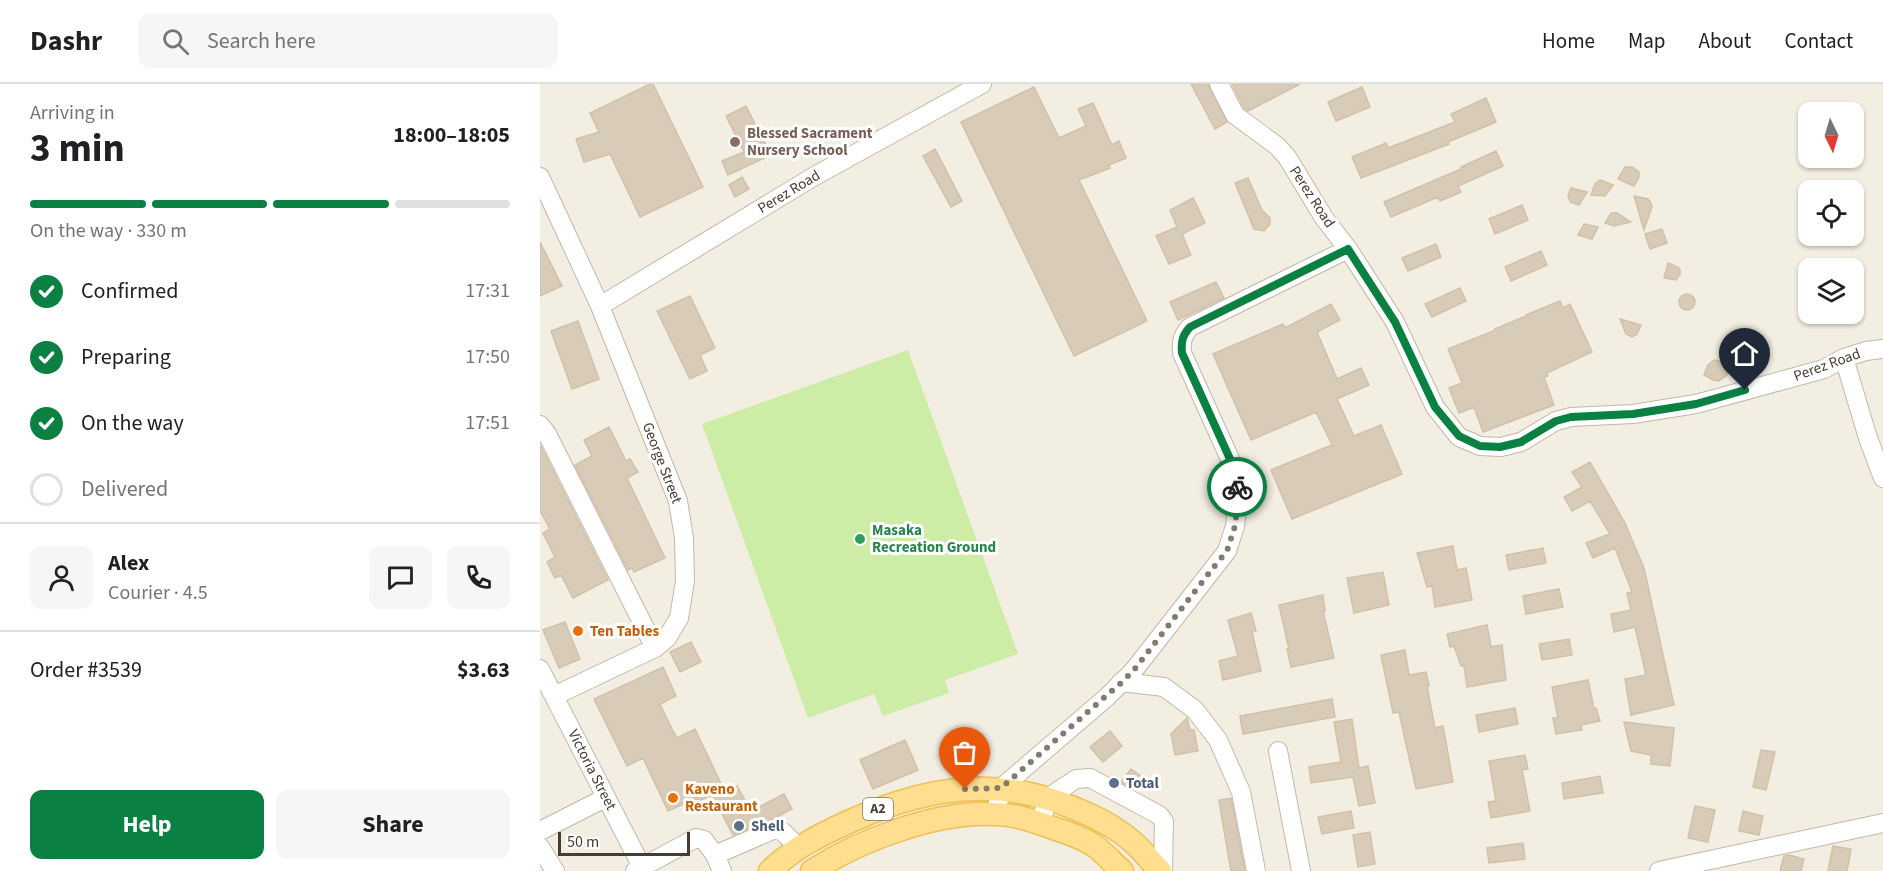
<!DOCTYPE html>
<meta charset="utf-8">
<style>
body{margin:0;font-family:"Source Sans 3",sans-serif;background:#f6f6f6;color:#202124;height:100vh;display:flex;flex-direction:column;font-size:22px;white-space:nowrap}
*{box-sizing:border-box;margin:0}
p{font-size:20px;color:#757577}
.icon{flex:none;width:33px;height:33px;fill:none;stroke:currentColor;stroke-width:2;stroke-linecap:round;stroke-linejoin:round}
.map{position:relative;flex:1;overflow:hidden}
.details{display:flex;flex-direction:column;background:#fff;width:540px}
.details>*{flex:none}
.needle{width:39px;rotate:175deg}
.tools{position:absolute;left:1258px;top:18px;display:grid;gap:12px}
.tools a{display:grid;place-items:center;width:66px;height:66px;border-radius:12px;background:#fff;box-shadow:0 2px 4px #0004;font-size:30px}
.scale{position:absolute;left:18px;bottom:15px;width:132px;box-sizing:border-box;padding-left:6px;border:3px solid #453d32;border-top:0;font-size:16px;line-height:21px;white-space:nowrap;color:#453d32;-webkit-text-stroke:4px #fff;paint-order:stroke}
.pin{position:absolute;display:grid;place-items:center;width:51px;height:51px;color:#fff;margin:-62px -26px;border-radius:50% 50% 50% 0;rotate:-45deg;box-shadow:0 0 6px #0007}
.pin .icon{rotate:45deg}
.courier{position:absolute;display:grid;place-items:center;width:60px;height:60px;margin:-30px;border:4px solid #0b8043;border-radius:50%;background:#fff;color:#222;box-shadow:0 2px 8px #0007}
.summary em{font-style:normal;font-weight:700}
.summary div{display:flex;flex-direction:column-reverse}
.summary{display:flex;align-items:center;justify-content:space-between;height:102px;padding:0 30px}
h1{font-size:39px;font-weight:700;line-height:45px}
.bar{display:grid;grid-template-columns:repeat(4,1fr);gap:9px 6px;align-content:center;height:72px;padding:0 30px}
.bar i{height:8px;border-radius:4px;background:#e0e0e0}
.bar .on{background:#0b8043}
.bar p{grid-column:span 4}
.line{display:flex;align-items:center;gap:15px;padding:0 30px;border-top:2px solid #e0e0e0}
.line div{flex:1}
.round{display:grid;place-items:center;flex:none;width:63px;height:63px;border-radius:12px;background:#f6f6f6}
ol{padding:0 30px;list-style:none}
li{display:flex;align-items:center;gap:18px;height:66px}
li p{margin-inline-start:auto}
li .icon{padding:6px;border-radius:50%;background:#0b8043;color:#fff;stroke-width:4}
li:last-child{color:#757577}
li i{width:33px;height:33px;border:3px solid #e0e0e0;border-radius:50%}
.primary-button{display:flex;gap:12px;margin-top:auto;padding:12px 30px}
.primary-button a{flex:1;height:69px;border-radius:12px;background:#0b8043;color:#fff;font-size:24px;font-weight:700;line-height:69px;text-align:center}
.primary-button a+a{background:#f6f6f6;color:#202124}
header{display:flex;align-items:center;gap:36px;box-sizing:border-box;height:84px;padding:0 30px;background:#fff;border-bottom:2px solid #e0e0e0}
header strong{font-size:28px}
nav{display:flex;gap:33px;margin-inline-start:auto;font-size:21px}
.search{width:420px;height:54px;background:#f6f6f6;display:flex;align-items:center;gap:15px;box-sizing:border-box;padding:0 21px;border-radius:12px;color:#757577;font-size:22px}
main{display:flex;flex:1;min-height:0}
.map>svg:first-child{display:block}
.green{fill:#cdeca6}
.building{fill:#d8ccb9;stroke:#d1c1a9;stroke-width:1.5}
.lines{fill:none;stroke-linecap:round;stroke-linejoin:round}
.minor-casing{stroke:#c2b8a7;stroke-width:20}
.major-casing{stroke:#efbf54;stroke-width:25}
.minor{stroke:#fff;stroke-width:18}
.major{stroke:#ffde8f;stroke-width:22}
.done{stroke:#827b70;stroke-width:6;stroke-dasharray:0 10.8}
.route{stroke:#0b8043;stroke-width:8}
.education-dot{fill:#8d6e63;stroke:#fff;stroke-width:2}
.leisure-dot{fill:#2e9e5b;stroke:#fff;stroke-width:2}
.food-dot{fill:#e8710a;stroke:#fff;stroke-width:2}
.service-dot{fill:#5c6f8a;stroke:#fff;stroke-width:2}
.labels{text-anchor:middle;dominant-baseline:central;stroke-width:6;stroke-linejoin:round;paint-order:stroke}
.shield{fill:#fff;stroke:#7d7770;stroke-width:1.5}
.shield-label{font-size:14px;font-weight:bold;fill:#453d32}
.education-label{font-size:15px;font-weight:bold;fill:#785e54;stroke:#fff;text-anchor:start}
.street-label{font-size:15px;fill:#453d32;stroke:#fff}
.leisure-label{font-size:15px;font-weight:bold;fill:#27864d;stroke:#fff;text-anchor:start}
.food-label{font-size:15px;font-weight:bold;fill:#c56008;stroke:#fff;text-anchor:start}
.service-label{font-size:15px;font-weight:bold;fill:#4e5e75;stroke:#fff;text-anchor:start}
</style>
<header>
<strong>Dashr</strong>
<div class="search"><svg class="icon" aria-label="search" viewBox="0 0 24 24"><circle cx="10" cy="10" r="6"/><path d="M15 15l6 6"/></svg>Search here</div>
<nav><a>Home</a><a>Map</a><a>About</a><a>Contact</a></nav>
</header>
<main>
<section class="details">
<div class="summary"><div><h1>3 min</h1><p>Arriving in</p></div><em>18:00–18:05</em></div>
<div class="bar"><i class="on"></i><i class="on"></i><i class="on"></i><i></i><p>On the way · 330 m</p></div>
<ol>
<li><svg class="icon" aria-label="check" viewBox="0 0 24 24"><path d="M5 12l5 5 9-10"/></svg>Confirmed<p>17:31</p></li>
<li><svg class="icon" aria-label="check" viewBox="0 0 24 24"><path d="M5 12l5 5 9-10"/></svg>Preparing<p>17:50</p></li>
<li><svg class="icon" aria-label="check" viewBox="0 0 24 24"><path d="M5 12l5 5 9-10"/></svg>On the way<p>17:51</p></li>
<li><i></i>Delivered</li>
</ol>
<div class="line" style="height:108px"><a class="round"><svg class="icon" aria-label="person" viewBox="0 0 24 24"><circle cx="12" cy="8" r="4"/><path d="M4 21q1-7 8-7t8 7"/></svg></a><div><b>Alex</b><p>Courier · 4.5</p></div><a class="round"><svg class="icon" aria-label="chat" viewBox="0 0 24 24"><path d="M4 5h16v11H9l-5 4z"/></svg></a><a class="round"><svg class="icon" aria-label="phone" viewBox="0 0 24 24"><path d="M5 4h4l2 5-3 2q2 4 5 5l2-3 5 2v4C11 20 4 13 5 4z"/></svg></a></div>
<div class="line" style="height:78px"><div>Order #3539</div><b>$3.63</b></div>
<div class="primary-button"><a>Help</a><a>Share</a></div>
</section>
<div class="map">
<svg width="1343" height="787" viewBox="0 0 1343 787">
<rect width="100%" height="100%" fill="#f3eee2"/>
<path class="green" d="M368 266 478 570 405 596 409 609 343 632 334 610 268 634 162 340Z"/>
<path class="building" d="M110 0H113L163 103 100 133 70 70 44 78 36 55 59 48 50 29Z
M651 0H668L687 38 675 45Z
M692 0H760L708 27 704 24Z
M494 3 519 54 546 42 538 25 553 19 572 61 579 57 586 74 569 81 570 84 539 96 607 237 534 272 421 38Z
M822 3 830 23 796 37 788 18Z
M946 14 956 38 908 58 909 60 821 94 812 73 846 59 848 64 915 38 911 30Z
M206 22 231 71 188 91 182 77 204 68 186 32Z
M395 65 422 117 411 123 383 72Z
M956 67 963 82 918 102 921 108 900 117 898 113 851 133 844 118 921 85V83Z
M1085 83H1092L1099 88V93L1094 102 1078 95Z
M202 93 209 105 195 113 189 101Z
M708 94 722 126 730 134V140L724 147 714 145 695 99Z
M1060 96 1073 101 1065 112 1051 111 1055 100Z
M1031 104 1047 108 1039 121 1030 118 1028 111Z
M1094 112 1108 115 1111 119 1112 123 1104 146Z
M653 114 665 139 642 150 651 171 629 180 616 152 637 143 630 126Z
M982 121 988 136 955 150 949 135Z
M1071 129H1077L1091 138 1074 142 1065 139Z
M1044 140 1058 143 1052 155 1038 151Z
M1122 145 1127 159 1110 165 1105 150Z
M0 158 22 202 0 212Z
M896 160 901 173 868 187 862 174Z
M1001 167 1007 181 971 197 965 183Z
M1128 179 1138 183 1140 186V190L1136 196 1124 194Z
M676 198 684 214 638 236 630 218Z
M920 204 926 217 892 233 885 220Z
M1139 218a8 8 0 1 1 16 0a8 8 0 1 1-16 0Z
M150 212 175 264 160 271 167 287 150 295 117 227Z
M1020 217 1023 224 1030 220 1052 268 1007 289 1008 292 1004 293 1014 321 943 348 934 323 919 329 909 304 922 299 908 265 956 246 955 245 986 232V231Z
M791 220 800 236 777 248 797 295 821 284 829 301 797 315 814 352 841 341 862 390 752 435 731 386 792 361 776 328 711 356 673 270 743 240 745 244Z
M1080 235 1101 241 1097 250 1092 253 1086 250Z
M38 237 59 295 32 305 11 247Z
M1174 276 1181 277 1187 284V291L1179 297 1173 296 1164 291 1168 281Z
M69 343 86 377 90 375 98 388 87 394 125 474 94 488 92 484 88 486 35 381 52 372 44 356Z
M0 361 68 496 33 514 21 491 15 494 7 478 15 473 3 449 10 445 0 427Z
M1050 378 1085 439 1104 484 1134 621 1091 631 1085 595 1106 591 1095 543 1074 548 1071 530 1091 526 1087 509 1092 508 1075 464 1053 474 1046 459 1070 450 1050 417 1032 427 1024 413 1042 403 1032 388Z
M913 462 917 486 926 484 932 516 895 523 892 502 887 503 877 469Z
M1003 464 1006 479 969 486 966 471Z
M843 488 849 521 814 529 807 494Z
M1019 505 1023 523 986 530 983 512Z
M783 511 785 527H783L794 574 751 583 747 565H749L739 521Z
M711 529 716 547 712 548 721 587 683 596 679 577 698 572 688 536Z
M25 538 40 575 19 584 3 546Z
M947 541 951 563 962 561 966 596 927 603 924 582H921L914 562 910 563 907 550Z
M1029 555 1032 571 1002 576 999 560Z
M151 558 161 578 140 588 130 568Z
M865 566 869 591 886 588 889 602H887L895 644 903 642 913 698 876 705 859 628 853 629 841 571Z
M123 583 136 612 120 620 132 645 137 654 155 645 185 708 197 702 211 727 244 710 252 725 235 734 193 751 172 711 159 717 157 714 128 727 103 674 87 682 54 615Z
M1048 596 1054 625 1056 624 1060 637 1041 641 1042 646 1016 650 1013 634H1018L1012 603Z
M792 615 795 633 703 650 700 632Z
M975 624 978 640 939 648 936 631Z
M647 634 650 646H654L658 667 635 671 631 650Z
M812 635 819 684 828 682 835 719 819 722 813 693 771 699 769 683 801 678 794 638Z
M1084 638 1134 644 1130 682 1111 680V671L1091 667Z
M570 647 582 662 563 678 550 663Z
M365 656 378 686 333 705 320 676Z
M1221 666 1235 668 1226 706 1213 703Z
M985 671 988 685 982 686 990 727 951 734 948 718 956 717 949 677Z
M591 685 605 695 596 706 581 698Z
M1060 692 1063 709 1024 715 1022 699Z
M691 714 705 787H691L685 752 679 716Z
M1155 722 1175 726 1168 758 1148 754Z
M811 727 814 744 782 750 778 733Z
M1203 727 1223 732 1219 751 1199 747Z
M830 748 835 780 818 783 813 751Z
M983 759 985 775 949 779 947 764Z
M1293 762 1311 765 1307 787H1288Z
M1249 771 1264 775 1261 787H1240L1244 772Z"/>
<g class="lines">
<g class="minor-casing">
<path id="minor" d="M679 0 695 31 737 62 747 73 784 134 808 165 855 238 895 323 919 353 940 362 961 363 981 358 1016 337 1031 333 1093 330 1156 320 1284 285 1304 274 1326 267 1343 265
M0 93 60 222 138 417 144 454 145 497 139 534 127 554 115 564 14 612
M60 222 273 93 442 0
M1304 274 1328 354 1343 394
M0 341 7 350 115 564
M0 585 104 787
M581 598 624 603 655 626 678 656 701 708 716 787
M738 667 761 787
M456 730 461 704 567 613 594 586 687 467 695 442 698 414 695 386 642 269C641 258 642 252 650 243L808 165
M500 739 509 713 536 695 550 694 619 731 624 737 623 787
M0 747 65 714
M0 763 15 787
M175 771 235 745 243 748 259 764
M95 787 156 754 164 756 175 771 182 787
M1119 787 1343 739"/>
</g>
<g class="major-casing">
<path id="major" d="M230 787C254 763 284 749 315 735 390 702 460 692 536 725 556 733 579 745 595 760 604 768 611 778 620 787
M272 787C320 756 397 727 454 730 474 730 494 737 513 744 526 748 543 754 555 762 564 769 573 779 582 787"/>
</g>
<use href="#minor" class="minor"/>
<use href="#major" class="major"/>
</g>
<g class="lines">
<path class="done" d="M425 705 461 704 582 598 594 586 673 484 687 467 695 442 698 414 697 403"/>
<path class="route" d="M697 403 695 386 642 269C641 258 642 252 650 243L808 165 855 238 895 323 919 352 940 362 960 363 981 358 1016 337 1031 333 1093 330 1156 320 1205 306"/>
</g>
<circle class="education-dot" cx="195" cy="58" r="6"/>
<circle class="leisure-dot" cx="320" cy="455" r="6"/>
<g class="food-dot">
<circle cx="38" cy="547" r="6"/>
<circle cx="133" cy="714" r="6"/>
</g>
<g class="service-dot">
<circle cx="574" cy="699" r="6"/>
<circle cx="199" cy="742" r="6"/>
</g>
<g class="labels">
<rect class="shield" x="323" y="714" width="30" height="22" rx="4.5"/>
<g class="shield-label">
<text x="338" y="725">A2</text>
</g>
<g class="education-label">
<text x="207" y="49">Blessed Sacrament<tspan x="207" dy="17">Nursery School</tspan></text>
</g>
<g class="street-label">
<text transform="translate(249 108) rotate(-31)">Perez Road</text>
<text transform="translate(772 113) rotate(57)">Perez Road</text>
<text transform="translate(1287 281) rotate(-20)">Perez Road</text>
<text transform="translate(122 379) rotate(69)">George Street</text>
<text transform="translate(52 686) rotate(63)">Victoria Street</text>
</g>
<g class="leisure-label">
<text x="332" y="446">Masaka<tspan x="332" dy="17">Recreation Ground</tspan></text>
</g>
<g class="food-label">
<text x="50" y="547">Ten Tables</text>
<text x="145" y="705">Kaveno<tspan x="145" dy="17">Restaurant</tspan></text>
</g>
<g class="service-label">
<text x="586" y="699">Total</text>
<text x="211" y="742">Shell</text>
</g>
</g>
</svg>
<div class="tools">
<a><svg class="needle" viewBox="-14 -14 28 28"><path d="M0-13l5 13h-10z" fill="#e53935"/><path d="M0 13l5-13h-10z" fill="#757577"/></svg></a>
<a><svg class="icon" aria-label="locate" viewBox="0 0 24 24"><circle cx="12" cy="12" r="6"/><path d="M12 2v4M12 18v4M2 12h4M18 12h4"/></svg></a>
<a><svg class="icon" aria-label="layers" viewBox="0 0 24 24"><path d="M12 4l9 5-9 5-9-5zM3 14l9 5 9-5"/></svg></a>
</div>
<div class="scale">50 m</div>
<div class="pin" style="left:425px;top:705px;background:#ea580c"><svg class="icon" aria-label="bag" viewBox="0 0 24 24"><path d="M5 8h14l-1 12H6zM9 8a3 3 0 0 1 6 0"/></svg></div>
<div class="pin" style="left:1205px;top:306px;background:#1f2937"><svg class="icon" aria-label="home" viewBox="0 0 24 24"><path d="M3 11l9-7 9 7M6 9v11h12V9"/></svg></div>
<div class="courier" style="left:697px;top:403px"><svg class="icon" aria-label="bike" viewBox="0 0 24 24"><circle cx="6" cy="16" r="4"/><circle cx="18" cy="16" r="4"/><path d="M6 16l4-8h5l3 8M10 8l3 8H6M13 5h3"/></svg></div>
</div>
</main>
